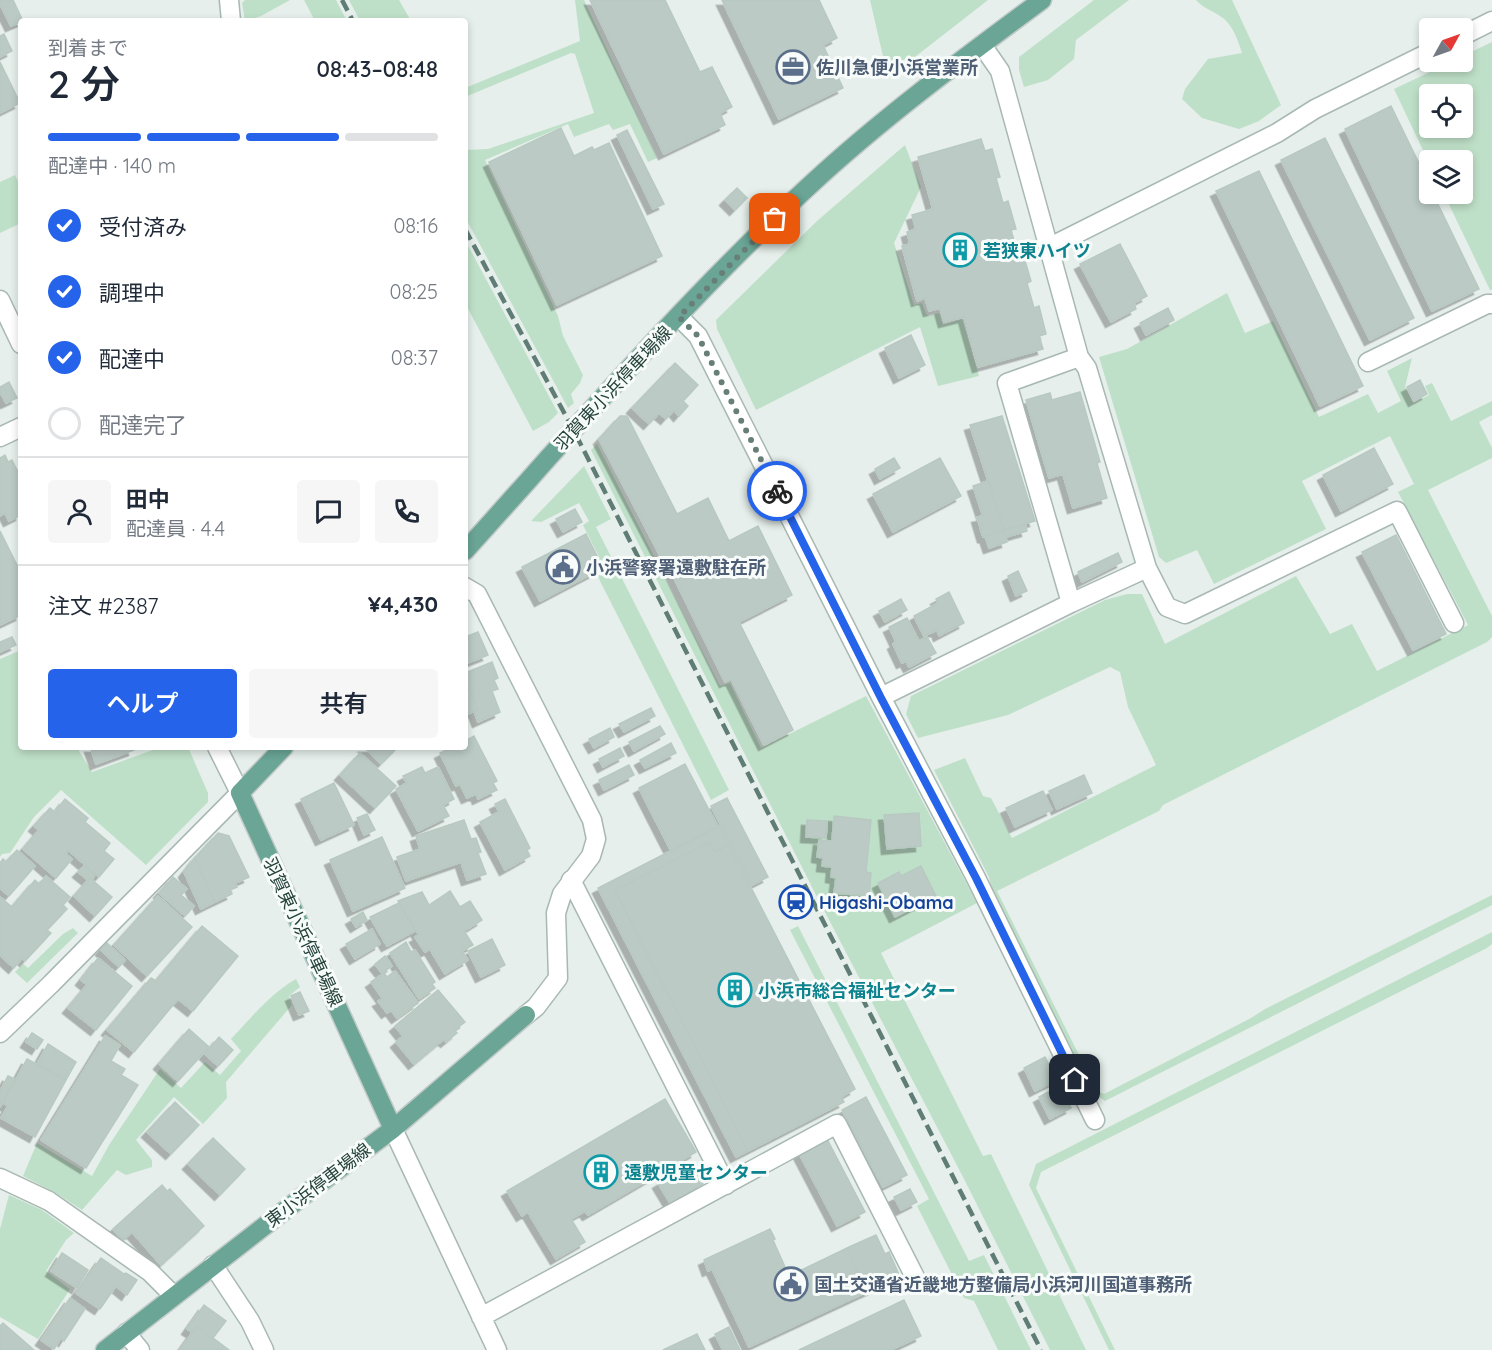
<!DOCTYPE html>
<html lang="ja">
<meta charset="utf-8">
<style>
body{margin:0;font-family:Quicksand,"Noto Sans JP",sans-serif;background:#f6f6f7;color:#1f2937;height:100vh;display:flex;flex-direction:column;font-size:22px;white-space:nowrap}
*{box-sizing:border-box;margin:0}
p{font-size:20px;color:#747a83}
.icon{flex:none;width:33px;height:33px;fill:none;stroke:currentColor;stroke-width:2;stroke-linecap:round;stroke-linejoin:round}
.map{position:relative;flex:1;overflow:hidden}
.drawer{position:absolute;left:18px;top:18px;width:450px;height:732px;display:flex;flex-direction:column;background:#fff;border-radius:6px;box-shadow:0 3px 9px #0003}
.drawer>*{flex:none}
.needle{width:39px;rotate:50deg}
.buttons{position:absolute;left:1419px;top:18px;display:grid;gap:12px}
.buttons a{display:grid;place-items:center;width:54px;height:54px;border-radius:6px;background:#fff;box-shadow:0 3px 9px #0003;font-size:30px}
.pin{position:absolute;display:grid;place-items:center;width:51px;height:51px;color:#fff;margin:-26px;border-radius:12px;box-shadow:0 3px 9px #0006}
.courier{position:absolute;display:grid;place-items:center;width:60px;height:60px;margin:-30px;border:4px solid #2563eb;border-radius:50%;background:#fff;color:#222;box-shadow:0 2px 8px #0007}
.head em{font-style:normal;font-weight:600}
.head div{display:flex;flex-direction:column-reverse}
.head{display:flex;align-items:center;justify-content:space-between;height:102px;padding:0 30px}
h1{font-size:39px;font-weight:600;line-height:45px}
.bar{display:grid;grid-template-columns:repeat(4,1fr);gap:9px 6px;align-content:center;height:72px;padding:0 30px}
.bar i{height:8px;border-radius:4px;background:#e0e1e3}
.bar .on{background:#2563eb}
.bar p{grid-column:span 4}
.line{display:flex;align-items:center;gap:15px;padding:0 30px;border-top:2px solid #e0e1e3}
.line div{flex:1}
.round{display:grid;place-items:center;flex:none;width:63px;height:63px;border-radius:6px;background:#f6f6f7}
ol{padding:0 30px;list-style:none}
li{display:flex;align-items:center;gap:18px;height:66px}
li p{margin-inline-start:auto}
li .icon{padding:6px;border-radius:50%;background:#2563eb;color:#fff;stroke-width:4}
li:last-child{color:#747a83}
li i{width:33px;height:33px;border:3px solid #e0e1e3;border-radius:50%}
.primary-button{display:flex;gap:12px;margin-top:auto;padding:12px 30px}
.primary-button a{flex:1;height:69px;border-radius:6px;background:#2563eb;color:#fff;font-size:24px;font-weight:600;line-height:69px;text-align:center}
.primary-button a+a{background:#f6f6f7;color:#1f2937}
.map>svg:first-child{display:block}
.green{fill:#bfe0c8;fill-rule:evenodd}
.building{fill:#bbcac4;stroke:#b8c9c2;stroke-width:1.5;filter:url(#shadow)}
.lines{fill:none;stroke-linecap:round;stroke-linejoin:round}
.minor-casing{stroke:#a8b8b2;stroke-width:21}
.major-casing{stroke:#c2cac8;stroke-width:21}
.minor{stroke:#fff;stroke-width:18}
.major{stroke:#6aa596;stroke-width:18}
.rail{stroke:#5f7d75;stroke-width:4.5;stroke-dasharray:12 6;stroke-linecap:butt}
.done{stroke:#687f78;stroke-width:6;stroke-dasharray:0 10.8}
.route{stroke:#2563eb;stroke-width:8}
.labels{text-anchor:middle;dominant-baseline:central;stroke-width:6;stroke-linejoin:round;paint-order:stroke}
.service-label{font-size:18px;font-weight:bold;fill:#4e5e75;stroke:#f7fbf9;text-anchor:start}
.culture-label{font-size:18px;font-weight:bold;fill:#0d838f;stroke:#f7fbf9;text-anchor:start}
.street-label{font-size:18px;fill:#24423a;stroke:#f7fbf9}
.transit-label{font-size:18px;font-weight:bold;fill:#164399;stroke:#f7fbf9;text-anchor:start}
</style>
<div class="map">
<svg width="1492" height="1350" viewBox="0 0 1492 1350">
<defs>
<filter id="shadow"><feDropShadow dx="-5.5" dy="5.5" stdDeviation="0" flood-color="#0004"/></filter>
</defs>
<rect width="100%" height="100%" fill="#e6efeb"/>
<path class="green" d="M245 0H290L261 16 245 21 242 3Z
M304 0H336L347 21H315Z
M349 0H399L411 21H360Z
M575 0H584L657 158 648 162 630 124 613 130 609 124 574 137 568 124 485 160 558 316 563 336 583 375 580 383 571 394 574 403 568 408 465 217V150L488 149 594 113 575 54 571 53 465 97V88L580 41Z
M870 0H988L888 78Z
M1094 0H1129L1076 40 1074 59 1048 80 1024 87 1019 70V57Z
M1196 0H1232L1281 105 1259 121 1239 129 1202 118 1182 99 1185 89 1208 59 1242 53C1238 40 1232 23 1220 16 1211 10 1203 8 1196 0Z
M1492 42V290H1490L1444 194H1462V160H1430L1429 163 1394 89 1451 62H1462L1463 56ZM1430 94H1462V128H1430Z
M905 145 921 187 894 243 914 305 922 303 926 314 929 316 939 313 943 325 962 319 979 376 938 386 920 327 756 410 717 329 716 320 817 221Z
M15 175 21 188V223L0 233V182Z
M465 240 558 413 549 422 533 431 465 303Z
M1227 293 1245 333 1273 321 1319 417 1368 394 1378 413 1401 401 1387 371 1412 358 1405 387 1413 403 1429 395 1425 386 1432 383 1451 421 1492 401V415L1479 422 1492 448V458L1428 490 1492 616V637L1487 642 1163 805 1159 811 997 891 1097 1091 1104 1094 1251 1018 1265 1009 1492 895V905L1105 1101 1092 1092 993 896 989 877 934 770 965 758 983 796 991 798 1012 838 1156 765 1128 707 1120 672 1110 667 1008 715 918 738 906 714 911 696 1105 600 1127 594H1142L1165 644 1296 576 1330 634 1352 624 1377 671 1468 625 1398 492 1414 484 1390 436 1302 481 1326 529 1214 584 1197 550 1166 563 1159 557 1099 357 1127 349Z
M597 444 720 686 730 683 761 748 866 696 977 903 881 953 983 1156 991 1154 1086 1350H1050L962 1175 815 893 591 450Z
M584 466 611 519 596 527 729 790 711 800 600 581 598 575 606 571 583 525 589 521 579 503 541 522 531 521Z
M21 650V747H79V751L92 772 161 747H188L208 793V802L146 865 61 790 34 817 10 853 2 854 0 857V659Z
M798 926 969 1261 984 1255 1031 1350H998L974 1301 964 1298 917 1206 929 1199 790 930Z
M73 928 78 933 27 983 15 972 23 964 28 968 63 934Z
M1492 932V944L1487 948 1041 1172 1036 1188 1115 1350H1109L1029 1185 1036 1164Z
M296 979 300 987 289 996 292 1005 226 1082 227 1098 203 1124 174 1097 136 1140 152 1160V1167L126 1175 117 1170 82 1210 56 1193 23 1176 37 1143 92 1176 109 1145 160 1069 181 1088 205 1062 220 1075 241 1051 231 1039C251 1018 270 994 296 979Z
M9 1195 42 1210 74 1233 66 1240 46 1271 70 1289 38 1339 0 1317V1229Z"/>
<path class="building" d="M0 0H13L23 21 11 26 0 4Z
M590 0H665L700 72 712 67 732 107 720 113 725 125 664 154Z
M722 0H819L837 38 823 45 843 88 779 119Z
M4 34 12 51 0 57V36Z
M0 62 20 103 0 113Z
M1391 106 1430 186V194H1433L1479 289 1432 311 1345 129Z
M561 128 574 156 592 147 594 150 609 143 662 256 557 305 489 162Z
M627 130 664 204 653 209 617 135Z
M1325 138 1414 318 1370 340 1281 160Z
M981 139 985 151 992 149 1000 177 996 178 1003 203 1008 201 1016 229 1011 230 1018 255 1023 254 1031 281 1027 283 1034 308 1039 306 1046 334 1039 336 1043 349 978 367 964 317 944 322 940 308 929 311 925 298 917 301 902 246 910 244 907 232 916 229 912 215 933 209 918 157Z
M1259 171 1363 386 1320 406 1216 191Z
M737 188 747 198 735 210 725 200Z
M1120 244 1147 296 1134 303 1136 309 1111 322 1080 264Z
M1168 308 1174 320 1146 335 1140 323Z
M911 335 925 365 899 378 885 348Z
M675 363 698 385 683 401 688 406 679 416 674 410 666 419 659 413 649 424 632 408Z
M1420 380 1427 394 1414 401 1407 387Z
M9 382 17 398 6 403 0 392V387Z
M1080 392 1100 462 1097 463 1107 498 1073 508 1063 474 1049 478 1026 400 1050 393 1052 400Z
M620 416H627L677 514 708 498 729 541 758 526 792 595 739 622 793 730 764 745 731 679 725 682 670 570 668 571 599 439Z
M1002 416 1035 521 1004 530 970 425Z
M1374 448 1393 484 1341 511 1323 475Z
M5 455 8 462 12 460 21 478V515L9 521 5 513 0 516V458Z
M894 458 900 468 880 479 875 469Z
M940 458 961 496 893 532 873 494Z
M988 481 1004 530 983 537 977 517 983 516 973 486Z
M575 509 582 522 563 532 556 519Z
M1025 524 1027 531 1006 537 1004 530Z
M1004 530 1007 542 989 548 985 536Z
M0 531 18 567 21 566V615L0 625Z
M586 534 603 568 540 601 522 567Z
M1396 535 1446 634 1413 650 1362 552Z
M1118 553 1122 562 1082 582 1078 572Z
M1018 571 1027 591 1016 596 1008 576Z
M949 592 964 623 939 636 937 630 924 636 914 616 938 603 936 599Z
M901 599 907 610 885 622 879 611Z
M907 618 919 641 927 637 936 653 909 667 906 661 902 663 893 644 896 642 889 627Z
M478 632 488 655 465 664V637Z
M12 637 16 645 0 652V642Z
M492 662 498 678 494 680 498 689 492 691 500 712 478 722 474 711 478 710 465 678V673Z
M465 678 478 710 465 715Z
M651 708 655 716 624 732 619 724Z
M660 726 665 734 634 751 629 742Z
M610 728 614 737 594 748 589 739Z
M474 736 497 781 493 783 497 790 478 799 476 794 467 798 460 784 456 786 440 753 452 747H465V741Z
M671 743 676 753 645 768 640 760Z
M90 747H133L134 750 96 764Z
M364 747H398L381 764Z
M620 748 624 756 603 767 599 759Z
M360 753 396 786 375 808 340 775Z
M685 764 718 827 671 851 639 788Z
M629 765 634 775 604 790 599 780Z
M422 767 425 773 438 767 454 799 443 805 449 816 418 831 396 789 407 783 403 776Z
M1084 775 1092 793 1057 809 1049 791Z
M334 783 354 825 321 840 301 799Z
M1043 791 1052 810 1015 827 1006 808Z
M727 798 768 877 752 885 711 806Z
M65 799 88 818 85 822 110 843 104 851 114 859 99 877 68 850 66 854 72 859 56 878 23 849 39 830 34 826 50 808 55 812Z
M505 799 530 848 527 850 530 856 505 870 480 822 499 812 495 804Z
M919 813 921 846 887 849 884 815Z
M367 814 375 830 364 835 357 818Z
M834 816 871 820 866 872 871 873 869 896 834 893 836 878 831 877 832 867 822 866 823 858 817 857 819 840 832 841Z
M464 820 471 839 476 838 481 852 478 853 486 874 467 880 461 862 406 881 397 857 420 849 416 836Z
M807 820 827 821 826 838 806 837Z
M719 826 729 845 715 852 710 842 615 890 748 1151 736 1157 598 888Z
M218 833 229 836 249 877 235 883 237 887 230 890 232 894 215 902 195 858Z
M382 837 405 888 353 911 330 860Z
M710 842 715 852 729 845 855 1089 841 1097 844 1102 748 1151 615 890Z
M17 850 35 866 9 896 0 888V863L3 859 6 862Z
M195 858 215 902 201 909 184 872Z
M84 866 95 875 92 879 90 878 88 880 78 872Z
M921 866 936 896 895 917 878 883 899 872 901 876Z
M46 876 70 897 63 905 67 909 47 930 51 933 25 961 22 958 14 968 0 955V897L12 907 35 880 39 884Z
M173 877 187 889 181 895 194 906 185 916 159 893Z
M90 878 112 897 95 916 74 896Z
M450 891 460 907 470 901 482 920 464 931 473 945 462 951 468 960 445 974 430 949 425 952 415 937 419 935 398 901 422 892 429 905Z
M158 896 192 927 147 976 114 945Z
M399 903 415 931 387 946 370 917Z
M363 912 367 920 356 927 351 919Z
M202 926 238 956 193 1011 178 999 134 1052 107 1030 151 978 156 981Z
M372 929 380 944 355 959 346 944Z
M492 939 505 965 481 977 468 951Z
M406 942 411 952 415 950 435 982 432 984 435 988 419 999 390 953Z
M107 943 125 960 119 967 101 950Z
M385 956 392 966 382 973 375 964Z
M98 958 132 986 96 1030 68 1008 87 985 81 980Z
M395 971 418 1003 397 1018 391 1010 387 1013 378 1001 383 999 371 982 384 973 387 977Z
M438 990 465 1022 454 1030 457 1033 446 1042 444 1039 414 1064 396 1042 403 1036 395 1026Z
M300 992 309 1011 299 1015 291 996Z
M189 1029 209 1047 178 1081 159 1064Z
M32 1033 43 1040 37 1049 26 1042Z
M105 1036 120 1045 111 1061 125 1069 121 1075 138 1085 86 1168 41 1140Z
M219 1037 233 1050 218 1066 205 1054Z
M48 1044 76 1062 66 1080 37 1064Z
M1045 1057 1057 1080 1035 1091 1024 1068Z
M27 1059 66 1080 35 1137 1 1118 8 1106 3 1103Z
M8 1076 15 1079 0 1107V1091Z
M1059 1086 1071 1108 1050 1119 1039 1097Z
M866 1097 907 1175 883 1187 842 1110Z
M665 1099 696 1152 588 1215 585 1211 571 1219 585 1242 556 1259 528 1212 522 1216 507 1191Z
M175 1102 199 1125 171 1154 147 1132Z
M213 1138 245 1169 220 1195 188 1164Z
M827 1139 865 1212 837 1226 799 1153Z
M690 1164 703 1184 670 1203 658 1183Z
M162 1185 167 1191 170 1189 204 1226 161 1265 132 1232 123 1240 113 1229Z
M910 1189 917 1202 901 1210 894 1197Z
M770 1229 775 1239 773 1240 789 1276 847 1248 867 1292 749 1347 712 1269 708 1271 704 1260Z
M876 1235 885 1254 889 1252 900 1277 867 1292 847 1248Z
M62 1253 88 1270 77 1288 51 1271Z
M101 1258 124 1274 126 1273 137 1280 127 1295 116 1286 100 1309 76 1293Z
M70 1298 85 1309 64 1341 61 1338 54 1349 41 1340Z
M904 1300 921 1336 891 1350H799Z
M204 1305 226 1321 213 1338 197 1326 192 1332 187 1329Z
M3 1323 34 1350H0V1326Z
M197 1326 229 1350H180Z
M729 1327 740 1350H723L715 1334Z
M697 1334 705 1350H663Z"/>
<g class="lines">
<g class="minor-casing">
<path id="minor" d="M229 0 231 21
M1462 36 1492 21
M982 45 1000 71 1079 357 1087 368 1147 568 1167 607 1185 614 1397 511 1454 623
M1048 248 1277 133 1315 109 1430 52
M0 300 21 344
M679 317 698 336 881 697 976 878 1095 1120
M1368 362 1487 304H1492
M0 437 21 427
M465 587 477 594 592 820 596 839 591 856 562 894 556 913 558 978 536 1007 526 1015
M1071 603 1007 383 1079 357
M881 697 1071 603 1147 568
M571 880 726 1185
M0 1033 51 984 240 793 217 747
M393 1129 497 1350
M0 1178 49 1201 150 1272 174 1296
M213 1265 250 1321 264 1350
M481 1317 837 1124 916 1279
M126 1333 140 1350"/>
</g>
<g class="major-casing">
<path id="major" d="M465 551C576 428 685 300 808 187 881 119 961 60 1042 0
M284 747 240 793 393 1129
M105 1350 307 1193 393 1129 526 1015"/>
</g>
<use href="#minor" class="minor"/>
<use href="#major" class="major"/>
<path class="rail" d="M342 0 353 21
M465 229 574 431 1041 1350"/>
</g>
<g class="lines">
<path class="done" d="M775 219 679 317 698 336 777 491"/>
<path class="route" d="M777 491 881 698 976 878 1075 1080"/>
</g>
<defs>
<g id="office-ring" transform="scale(1.725)"><circle r="9.5" fill="#f7fbf9" stroke="#5c6f8a" stroke-width="1.5"/><path d="M-6-3h4V-5.5h4V-3h4V5H-6ZM-1-4.5V-3h2v-1.5ZM-6 0V1H6V0Z" fill="#5c6f8a"/></g>
<g id="building-ring" transform="scale(1.725)"><circle r="9.5" fill="#f7fbf9" stroke="#0f9aa8" stroke-width="1.5"/><path d="M-4-6H4V6H1V3H-1V6H-4ZM-2.5-4.3h1.7v1.8h-1.7ZM.8-4.3h1.7v1.8H.8ZM-2.5-1h1.7V.8h-1.7ZM.8-1h1.7V.8H.8Z" fill="#0f9aa8"/></g>
<g id="civic-ring" transform="scale(1.725)"><circle r="9.5" fill="#f7fbf9" stroke="#5c6f8a" stroke-width="1.5"/><path d="M-.6-6.5H3V-4.5H.6V-3L4-1V1h2V6H-6V1h2V-1L-.6-3ZM-1.2 2.5V6h2.4V2.5Z" fill="#5c6f8a"/></g>
<g id="station-ring" transform="scale(1.725)"><circle r="9.5" fill="#f7fbf9" stroke="#1a4fb4" stroke-width="1.5"/><path d="M-3-6H3Q5-6 5-4V2Q5 4 3 4L4.5 6H3L1.5 4h-3L-3 6H-4.5L-3 4Q-5 4-5 2V-4Q-5-6-3-6ZM-3.5-4v3h7v-3ZM-3.5 1v1.5H-2V1ZM2 1v1.5H3.5V1Z" fill="#1a4fb4"/></g>
</defs>
<g fill-rule="evenodd">
<use href="#office-ring" x="793" y="67"/>
<use href="#building-ring" x="960" y="250"/>
<use href="#civic-ring" x="563" y="567"/>
<use href="#station-ring" x="796" y="902"/>
<use href="#building-ring" x="735" y="990"/>
<use href="#building-ring" x="601" y="1172"/>
<use href="#civic-ring" x="791" y="1284"/>
</g>
<g class="labels">
<g class="service-label">
<text x="816" y="67">佐川急便小浜営業所</text>
<text x="586" y="567">小浜警察署遠敷駐在所</text>
<text x="814" y="1284">国土交通省近畿地方整備局小浜河川国道事務所</text>
</g>
<g class="culture-label">
<text x="983" y="250">若狭東ハイツ</text>
<text x="758" y="990">小浜市総合福祉センター</text>
<text x="624" y="1172">遠敷児童センター</text>
</g>
<g class="street-label">
<text transform="translate(613 388) rotate(-47)">羽賀東小浜停車場線</text>
<text transform="translate(303 932) rotate(65)">羽賀東小浜停車場線</text>
<text transform="translate(318 1185) rotate(-37)">東小浜停車場線</text>
</g>
<g class="transit-label">
<text x="819" y="902">Higashi-Obama</text>
</g>
</g>
</svg>
<div class="buttons">
<a><svg class="needle" viewBox="-14 -14 28 28"><path d="M0-13l5 13h-10z" fill="#e53935"/><path d="M0 13l5-13h-10z" fill="#747a83"/></svg></a>
<a><svg class="icon" aria-label="locate" viewBox="0 0 24 24"><circle cx="12" cy="12" r="6"/><path d="M12 2v4M12 18v4M2 12h4M18 12h4"/></svg></a>
<a><svg class="icon" aria-label="layers" viewBox="0 0 24 24"><path d="M12 4l9 5-9 5-9-5zM3 14l9 5 9-5"/></svg></a>
</div>
<div class="pin" style="left:775px;top:219px;background:#ea580c"><svg class="icon" aria-label="bag" viewBox="0 0 24 24"><path d="M5 8h14l-1 12H6zM9 8a3 3 0 0 1 6 0"/></svg></div>
<div class="pin" style="left:1075px;top:1080px;background:#1f2937"><svg class="icon" aria-label="home" viewBox="0 0 24 24"><path d="M3 11l9-7 9 7M6 9v11h12V9"/></svg></div>
<div class="courier" style="left:777px;top:491px"><svg class="icon" aria-label="bike" viewBox="0 0 24 24"><circle cx="6" cy="16" r="4"/><circle cx="18" cy="16" r="4"/><path d="M6 16l4-8h5l3 8M10 8l3 8H6M13 5h3"/></svg></div>
<section class="drawer">
<div class="head"><div><h1>2 分</h1><p>到着まで</p></div><em>08:43–08:48</em></div>
<div class="bar"><i class="on"></i><i class="on"></i><i class="on"></i><i></i><p>配達中 · 140 m</p></div>
<ol>
<li><svg class="icon" aria-label="check" viewBox="0 0 24 24"><path d="M5 12l5 5 9-10"/></svg>受付済み<p>08:16</p></li>
<li><svg class="icon" aria-label="check" viewBox="0 0 24 24"><path d="M5 12l5 5 9-10"/></svg>調理中<p>08:25</p></li>
<li><svg class="icon" aria-label="check" viewBox="0 0 24 24"><path d="M5 12l5 5 9-10"/></svg>配達中<p>08:37</p></li>
<li><i></i>配達完了</li>
</ol>
<div class="line" style="height:108px"><a class="round"><svg class="icon" aria-label="person" viewBox="0 0 24 24"><circle cx="12" cy="8" r="4"/><path d="M4 21q1-7 8-7t8 7"/></svg></a><div><b>田中</b><p>配達員 · 4.4</p></div><a class="round"><svg class="icon" aria-label="chat" viewBox="0 0 24 24"><path d="M4 5h16v11H9l-5 4z"/></svg></a><a class="round"><svg class="icon" aria-label="phone" viewBox="0 0 24 24"><path d="M5 4h4l2 5-3 2q2 4 5 5l2-3 5 2v4C11 20 4 13 5 4z"/></svg></a></div>
<div class="line" style="height:78px"><div>注文 #2387</div><b>¥4,430</b></div>
<div class="primary-button"><a>ヘルプ</a><a>共有</a></div>
</section>
</div>
